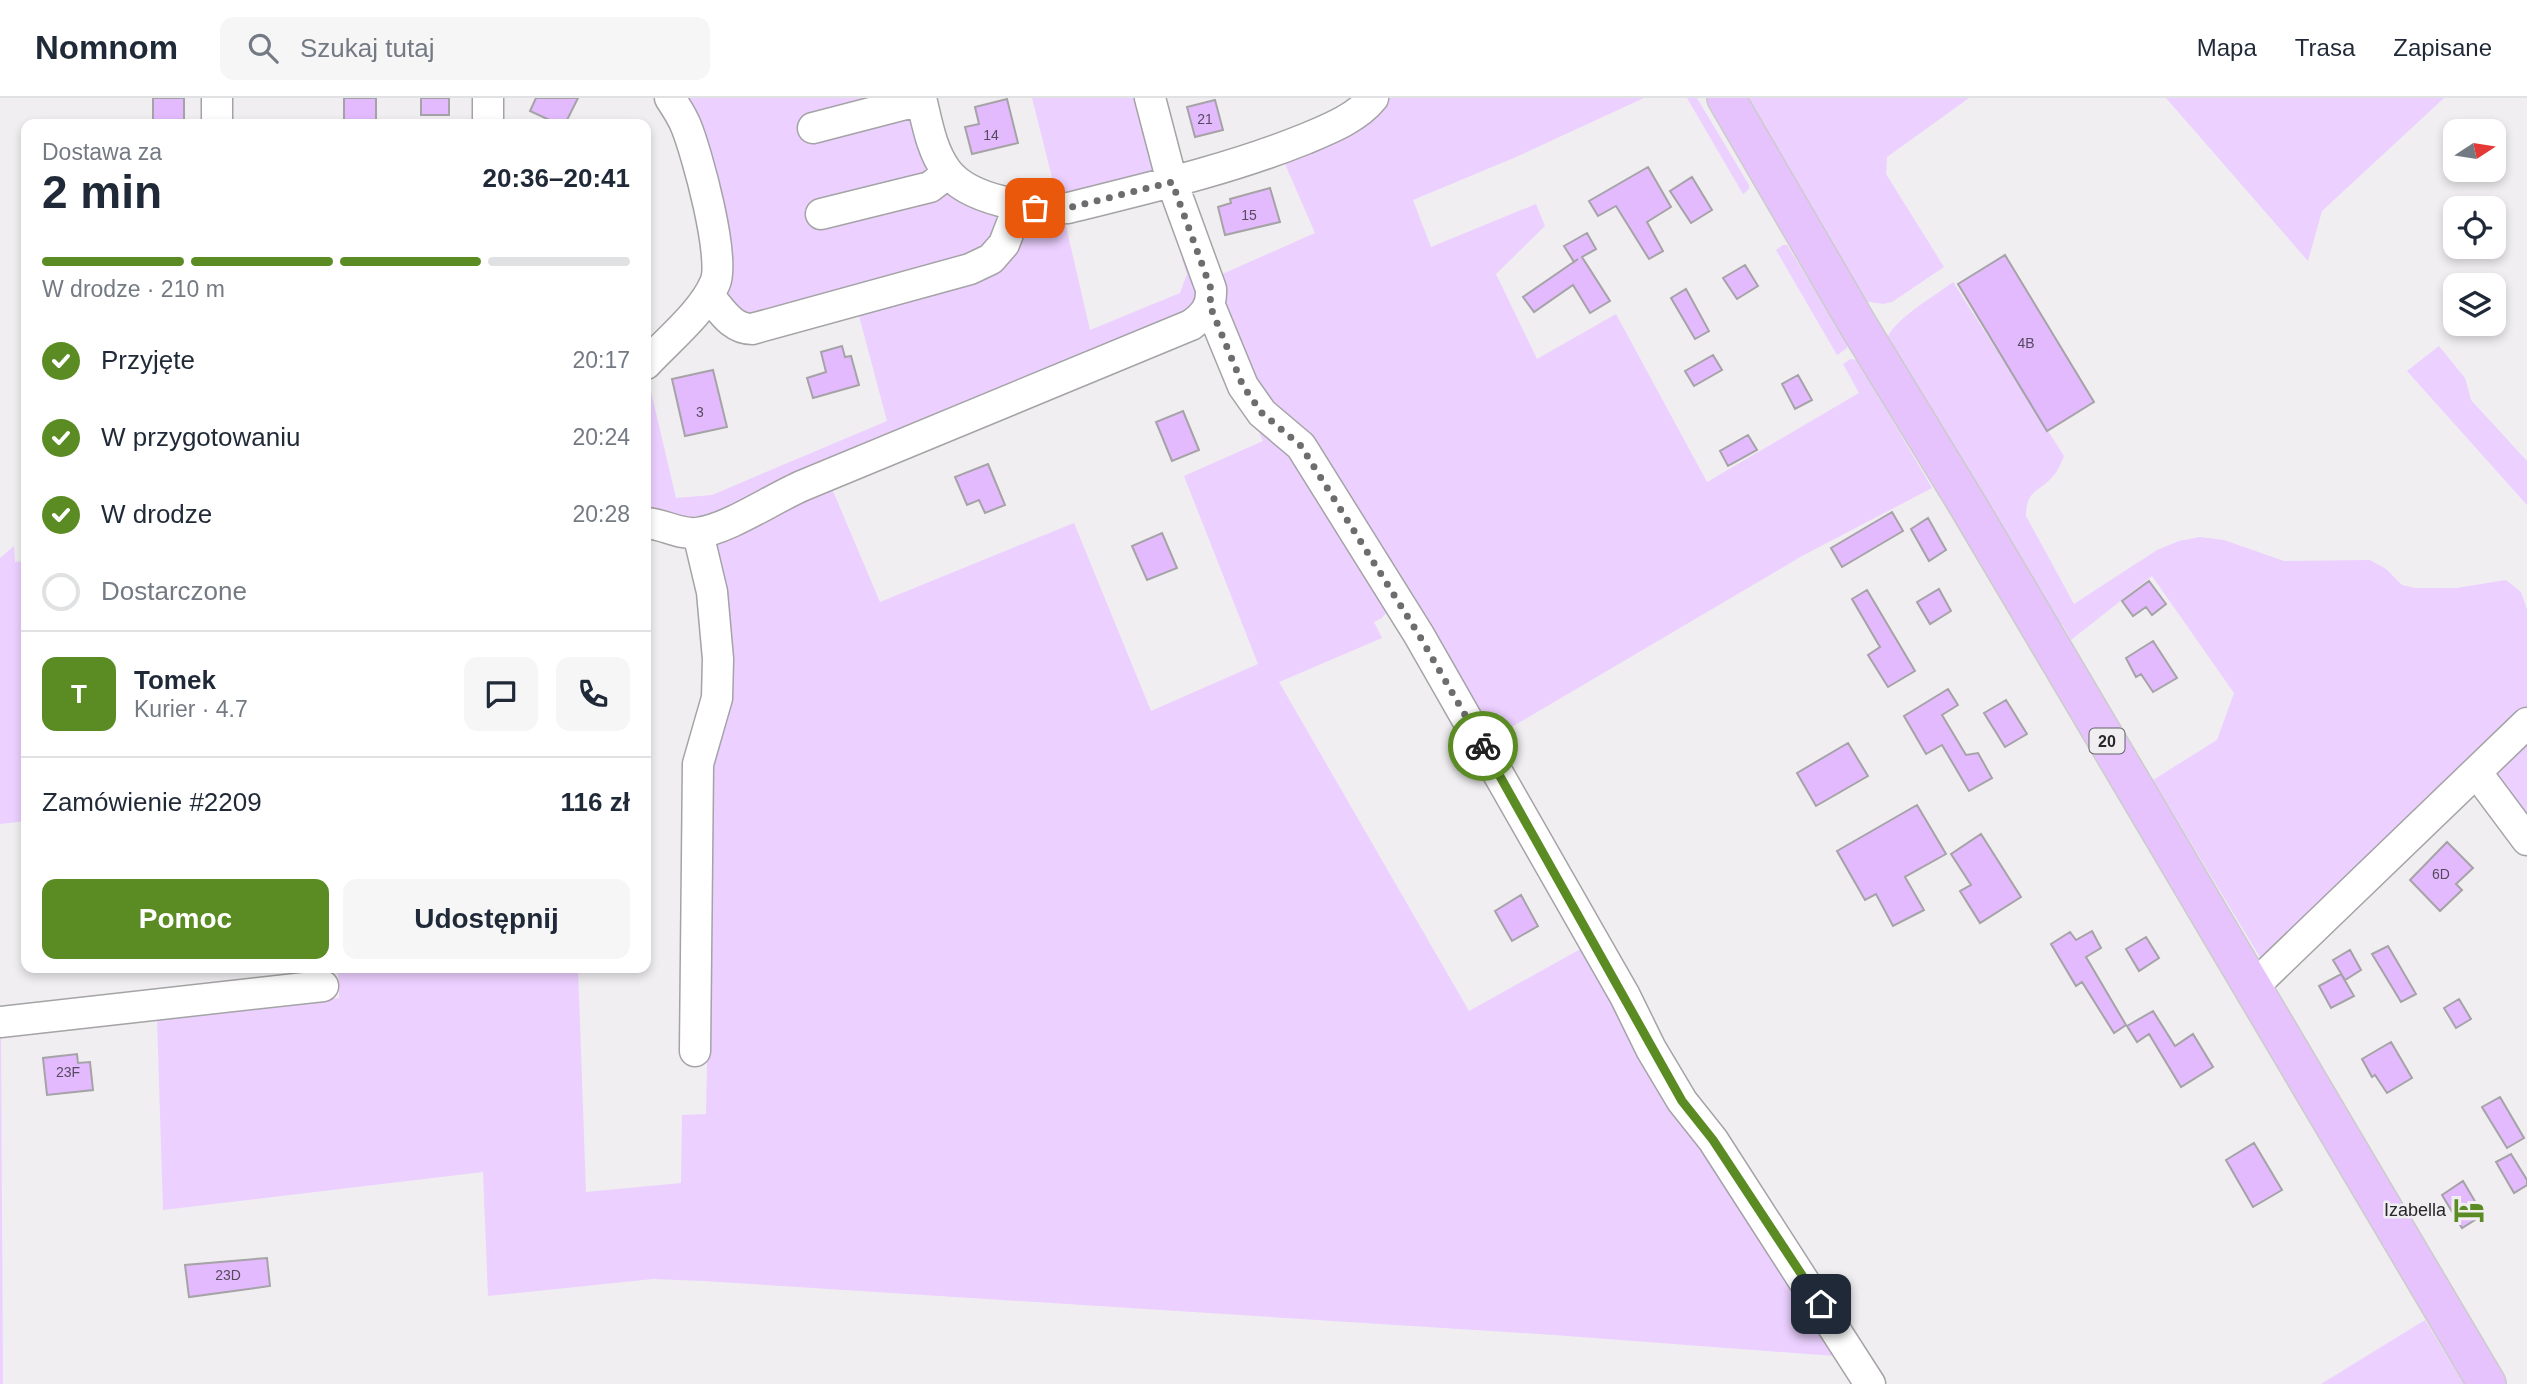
<!DOCTYPE html>
<html lang="pl">
<meta charset="utf-8">
<style>
body{margin:0;font-family:Arial,sans-serif;background:#f6f6f7;color:#1f2937;height:100vh;display:flex;flex-direction:column;font-size:26px;white-space:nowrap}
*{box-sizing:border-box;margin:0}
p{font-size:23px;color:#747a83}
.icon{flex:none;width:38px;height:38px;fill:none;stroke:currentColor;stroke-width:2;stroke-linecap:round;stroke-linejoin:round}
.map{position:relative;flex:1;overflow:hidden}
.side{position:absolute;left:21px;top:21px;width:630px;height:854px;display:flex;flex-direction:column;background:#fff;border-radius:14px;box-shadow:0 4px 10px #0003}
.side>*{flex:none}
.needle{width:46px;rotate:78deg}
.tools{position:absolute;left:2443px;top:21px;display:grid;gap:14px}
.tools a{display:grid;place-items:center;width:63px;height:63px;border-radius:14px;background:#fff;box-shadow:0 4px 10px #0003;font-size:35px}
.pin{position:absolute;display:grid;place-items:center;width:60px;height:60px;color:#fff;margin:-30px;border-radius:14px;box-shadow:0 4px 10px #0006}
.courier{position:absolute;display:grid;place-items:center;width:70px;height:70px;margin:-35px;border:5px solid #5b8c23;border-radius:50%;background:#fff;color:#222;box-shadow:0 2px 9px #0007}
.headline em{font-style:normal;font-weight:800}
.headline div{display:flex;flex-direction:column-reverse}
.headline{display:flex;align-items:center;justify-content:space-between;height:119px;padding:0 21px}
h1{font-size:46px;font-weight:800;line-height:52px}
.bar{display:grid;grid-template-columns:repeat(4,1fr);gap:10px 7px;align-content:center;height:84px;padding:0 21px}
.bar i{height:9px;border-radius:5px;background:#e0e1e3}
.bar .on{background:#5b8c23}
.bar p{grid-column:span 4}
.line{display:flex;align-items:center;gap:18px;padding:0 21px;border-top:2px solid #e0e1e3}
.line div{flex:1}
.round{display:grid;place-items:center;flex:none;width:74px;height:74px;border-radius:14px;background:#f6f6f7}
ol{padding:0 21px;list-style:none}
li{display:flex;align-items:center;gap:21px;height:77px}
li p{margin-inline-start:auto}
li .icon{padding:7px;border-radius:50%;background:#5b8c23;color:#fff;stroke-width:4}
li:last-child{color:#747a83}
li i{width:38px;height:38px;border:4px solid #e0e1e3;border-radius:50%}
.button{display:flex;gap:14px;margin-top:auto;padding:14px 21px}
.button a{flex:1;height:80px;border-radius:14px;background:#5b8c23;color:#fff;font-size:28px;font-weight:800;line-height:80px;text-align:center}
.button a+a{background:#f6f6f7;color:#1f2937}
header{display:flex;align-items:center;gap:42px;box-sizing:border-box;height:98px;padding:0 35px;background:#fff;border-bottom:2px solid #e0e1e3}
header strong{font-size:33px}
nav{display:flex;gap:38px;margin-inline-start:auto;font-size:24px}
.search{width:490px;height:63px;background:#f6f6f7;display:flex;align-items:center;gap:18px;box-sizing:border-box;padding:0 24px;border-radius:14px;color:#747a83;font-size:26px}
.map>svg:first-child{display:block}
.green{fill:#ecd0ff}
.building{fill:#e3bafe;stroke:#a5a3a6;stroke-width:2}
.lines{fill:none;stroke-linecap:round;stroke-linejoin:round}
.minor-casing{stroke:#a4a3a5;stroke-width:33}
.major-casing{stroke:#cbcbcb;stroke-width:40}
.minor{stroke:#fff;stroke-width:30}
.major{stroke:#e7c3fe;stroke-width:37}
.done{stroke:#6d6c6e;stroke-width:7;stroke-dasharray:0 12.6}
.route{stroke:#5b8c23;stroke-width:9}
.labels{text-anchor:middle;dominant-baseline:central;stroke-width:5;stroke-linejoin:round;paint-order:stroke}
.number-label{font-size:14px;fill:#564b5e}
.shield{fill:#f0eef1;stroke:#636264;stroke-width:2}
.shield-label{font-size:16px;font-weight:bold;fill:#272628}
.poi-label{font-size:18px;fill:#272628;stroke:#f0eef1;text-anchor:end}
</style>
<header>
<strong>Nomnom</strong>
<div class="search"><svg class="icon" aria-label="search" viewBox="0 0 24 24"><circle cx="10" cy="10" r="6"/><path d="M15 15l6 6"/></svg>Szukaj tutaj</div>
<nav><a>Mapa</a><a>Trasa</a><a>Zapisane</a></nav>
</header>
<div class="map">
<svg width="2527" height="1286" viewBox="0 0 2527 1286">
<rect width="100%" height="100%" fill="#f0eef1"/>
<path class="green" d="M683 0H910L993 111 1000 129 989 153 753 222 726 200Z
M1032 0H1136L1154 67 1149 76 1057 99Z
M1387 0H1644L1516 59 1413 102 1431 149 1536 106 1545 128 1496 176 1537 261 1616 216 1707 384 1859 295 1843 266 1851 261 1857 262 1932 390 1802 458 1493 640 1260 293 1227 213 1220 177 1315 135 1285 66 1230 84 1229 79Z
M1687 0H1697L1749 87V91L1743 96Z
M1748 0H1969L1887 59 1886 76 1944 169 1892 204 1883 206 1864 203Z
M2166 0H2444L2322 113 2308 163Z
M1032 122 1065 124 1090 232 1180 195 1187 176 1182 161 1189 159 1202 191 1194 214 698 426 646 419V284L648 281 676 400 712 397 887 323 858 214Z
M1783 147H1787L1848 246 1847 250 1837 257 1776 152Z
M1953 184 2064 358C2061 365 2058 373 2053 378 2039 395 2026 391 2026 418L2074 506 2157 452 2179 443 2200 439 2224 442 2284 463 2370 462 2386 471 2402 487 2415 490H2456L2506 482 2521 494 2527 512V612L2261 861 2153 682 2217 642 2234 595 2152 478 2071 542 2062 526 2057 527 1886 243C1892 222 1935 198 1953 184Z
M2439 248 2465 280 2471 302 2527 363V407L2407 273Z
M1247 308 1276 334 1390 510 1382 520 1374 524 1382 540 1279 584 1469 913 1584 849 1848 1259 1554 1237 703 1183 653 1181 488 1198 483 1074 163 1112 157 920 339 900 338 870H578L586 1094 681 1085 682 1017 706 1016 711 778 713 442 830 386 880 504 1074 425 1151 613 1258 566 1184 378 1263 343Z
M14 448 15 464 26 463V723L0 726V460Z
M2527 638V726L2494 680V671Z
M0 938H1L3 1286H0Z
M2425 1222 2464 1286H2321Z"/>
<path class="building" d="M153 0H184V26H153Z
M344 0H376V26L344 25Z
M421 0H449V17H421Z
M536 0H578L565 26H558L530 13Z
M1007 1 1018 45 972 56 965 29 979 26 975 9Z
M1215 2 1223 32 1195 39 1187 9Z
M1648 69 1671 109 1647 124 1663 153 1649 161 1616 108 1598 118 1589 103Z
M1692 79 1712 112 1691 125 1670 93Z
M1270 90 1280 124 1225 137 1218 109 1231 105 1230 101Z
M1587 135 1596 151 1582 159 1610 203 1590 215 1573 187 1534 214 1523 199 1578 161 1574 164 1564 148Z
M2005 157 2094 304 2047 333 1958 186Z
M1745 167 1758 188 1737 201 1723 180Z
M1686 191 1709 233 1695 241 1671 200Z
M842 248 845 259 851 258 859 287 813 300 807 280 826 274 821 254Z
M1713 257 1722 272 1694 288 1685 273Z
M713 272 727 329 685 338 672 281Z
M1798 277 1812 302 1795 311 1782 286Z
M1183 313 1199 352 1172 363 1156 324Z
M1748 337 1757 352 1728 368 1720 353Z
M988 366 1005 407 985 415 979 402 967 407 955 379Z
M1892 414 1903 433 1842 469 1831 450Z
M1928 420 1946 452 1929 463 1911 431Z
M1162 435 1177 470 1147 482 1132 448Z
M2149 483 2166 506 2152 517 2146 509 2133 518 2122 503Z
M1939 491 1951 513 1930 526 1917 504Z
M1867 492 1915 573 1888 589 1868 557 1880 549 1852 501Z
M2153 543 2177 580 2153 594 2141 576 2136 579 2126 560Z
M1948 591 1958 607 1942 617 1966 657 1978 655 1992 680 1969 693 1942 647 1926 656 1904 618Z
M2006 602 2027 636 2005 649 1984 615Z
M1848 645 1868 678 1816 708 1797 675Z
M1917 707 1946 756 1905 779 1924 812 1893 828 1876 796 1865 802 1837 753Z
M1981 736 2021 799 1980 825 1960 793 1971 787 1951 756Z
M2447 744 2473 770 2456 786 2462 792 2440 813 2410 782Z
M1521 797 1538 828 1512 843 1495 813Z
M2092 833 2101 850 2086 859 2126 927 2114 935 2082 884 2076 888 2051 846 2070 834 2076 842Z
M2146 839 2159 860 2139 873 2126 851Z
M2388 848 2416 896 2401 904 2372 856Z
M2350 852 2361 872 2345 882 2333 862Z
M2341 876 2354 898 2331 910 2319 888Z
M2459 901 2471 921 2456 930 2444 910Z
M2153 913 2175 948 2193 936 2213 969 2181 989 2149 936 2137 944 2127 928Z
M2391 944 2412 980 2387 995 2375 977 2372 979 2362 961Z
M77 956 78 965 90 964 93 992 47 997 43 960Z
M2500 999 2524 1040 2507 1050 2482 1009Z
M2254 1045 2282 1092 2253 1109 2226 1062Z
M2511 1056 2527 1082V1087L2514 1095 2496 1064Z
M2463 1083 2483 1117 2462 1130 2442 1097Z
M267 1160 270 1188 189 1199 185 1167Z"/>
<g class="lines">
<g class="minor-casing">
<path id="minor" d="M921 0C927 24 931 51 946 72 968 103 1033 112 1068 110 1148 90 1228 72 1305 41 1329 31 1357 20 1373 0
M217 26V0
M488 26V0
M813 30 921 2
M821 116 930 89 948 75
M709 198C722 213 732 231 752 231L970 171 991 161 1004 146 1019 107
M1210 208 1243 288 1262 315 1301 348 1419 537 1625 898 1651 951 1682 1003 1713 1042 1870 1286
M646 266C667 243 703 214 715 185 726 161 697 55 686 28 682 18 676 9 670 0
M646 425C663 426 681 437 697 435 729 431 773 400 804 387 933 334 1062 281 1191 227 1205 217 1212 208 1211 191L1172 84 1150 0
M2477 675 2527 742
M2253 889 2527 625
M0 924 323 888
M695 953 698 666 717 600 718 561 712 494 698 435"/>
</g>
<g class="major-casing">
<path id="major" d="M1726 0 1858 227 1970 411 2487 1286"/>
</g>
<use href="#minor" class="minor"/>
<use href="#major" class="major"/>
</g>
<g class="lines">
<path class="done" d="M1035 110H1068L1172 84 1211 191 1210 208 1243 288 1262 315 1301 348 1419 537 1483 648"/>
<path class="route" d="M1483 648 1682 1003 1713 1042 1821 1206"/>
</g>
<defs>
<g id="hotel-bare" transform="scale(2.415)"><path d="M-6-4.5h1.5V1H6V5H4.5V3h-9V5H-6ZM-4 0a1.8 1.8 0 1 1 3.6 0ZM.5 0V-2.5h3Q6-2.5 6 0Z" fill="#5b8c23" stroke="#f0eef1" stroke-width="2.5" paint-order="stroke"/></g>
</defs>
<g fill-rule="evenodd">
<use href="#hotel-bare" x="2469" y="1112"/>
</g>
<g class="labels">
<g class="number-label">
<text x="1205" y="21">21</text>
<text x="991" y="37">14</text>
<text x="1249" y="117">15</text>
<text x="2026" y="245">4B</text>
<text x="700" y="314">3</text>
<text x="2441" y="776">6D</text>
<text x="68" y="974">23F</text>
<text x="228" y="1177">23D</text>
</g>
<rect class="shield" x="2089.5" y="630.5" width="35" height="25" rx="5"/>
<g class="shield-label">
<text x="2107" y="643">20</text>
</g>
<g class="poi-label">
<text x="2446" y="1112">Izabella</text>
</g>
</g>
</svg>
<div class="tools">
<a><svg class="needle" viewBox="-14 -14 28 28"><path d="M0-13l5 13h-10z" fill="#e53935"/><path d="M0 13l5-13h-10z" fill="#747a83"/></svg></a>
<a><svg class="icon" aria-label="locate" viewBox="0 0 24 24"><circle cx="12" cy="12" r="6"/><path d="M12 2v4M12 18v4M2 12h4M18 12h4"/></svg></a>
<a><svg class="icon" aria-label="layers" viewBox="0 0 24 24"><path d="M12 4l9 5-9 5-9-5zM3 14l9 5 9-5"/></svg></a>
</div>
<div class="pin" style="left:1035px;top:110px;background:#ea580c"><svg class="icon" aria-label="bag" viewBox="0 0 24 24"><path d="M5 8h14l-1 12H6zM9 8a3 3 0 0 1 6 0"/></svg></div>
<div class="pin" style="left:1821px;top:1206px;background:#1f2937"><svg class="icon" aria-label="home" viewBox="0 0 24 24"><path d="M3 11l9-7 9 7M6 9v11h12V9"/></svg></div>
<div class="courier" style="left:1483px;top:648px"><svg class="icon" aria-label="bike" viewBox="0 0 24 24"><circle cx="6" cy="16" r="4"/><circle cx="18" cy="16" r="4"/><path d="M6 16l4-8h5l3 8M10 8l3 8H6M13 5h3"/></svg></div>
<section class="side">
<div class="headline"><div><h1>2 min</h1><p>Dostawa za</p></div><em>20:36–20:41</em></div>
<div class="bar"><i class="on"></i><i class="on"></i><i class="on"></i><i></i><p>W drodze · 210 m</p></div>
<ol>
<li><svg class="icon" aria-label="check" viewBox="0 0 24 24"><path d="M5 12l5 5 9-10"/></svg>Przyjęte<p>20:17</p></li>
<li><svg class="icon" aria-label="check" viewBox="0 0 24 24"><path d="M5 12l5 5 9-10"/></svg>W przygotowaniu<p>20:24</p></li>
<li><svg class="icon" aria-label="check" viewBox="0 0 24 24"><path d="M5 12l5 5 9-10"/></svg>W drodze<p>20:28</p></li>
<li><i></i>Dostarczone</li>
</ol>
<div class="line" style="height:126px"><b class="round" style="background:#5b8c23;color:#fff">T</b><div><b>Tomek</b><p>Kurier · 4.7</p></div><a class="round"><svg class="icon" aria-label="chat" viewBox="0 0 24 24"><path d="M4 5h16v11H9l-5 4z"/></svg></a><a class="round"><svg class="icon" aria-label="phone" viewBox="0 0 24 24"><path d="M5 4h4l2 5-3 2q2 4 5 5l2-3 5 2v4C11 20 4 13 5 4z"/></svg></a></div>
<div class="line" style="height:91px"><div>Zamówienie #2209</div><b>116 zł</b></div>
<div class="button"><a>Pomoc</a><a>Udostępnij</a></div>
</section>
</div>
